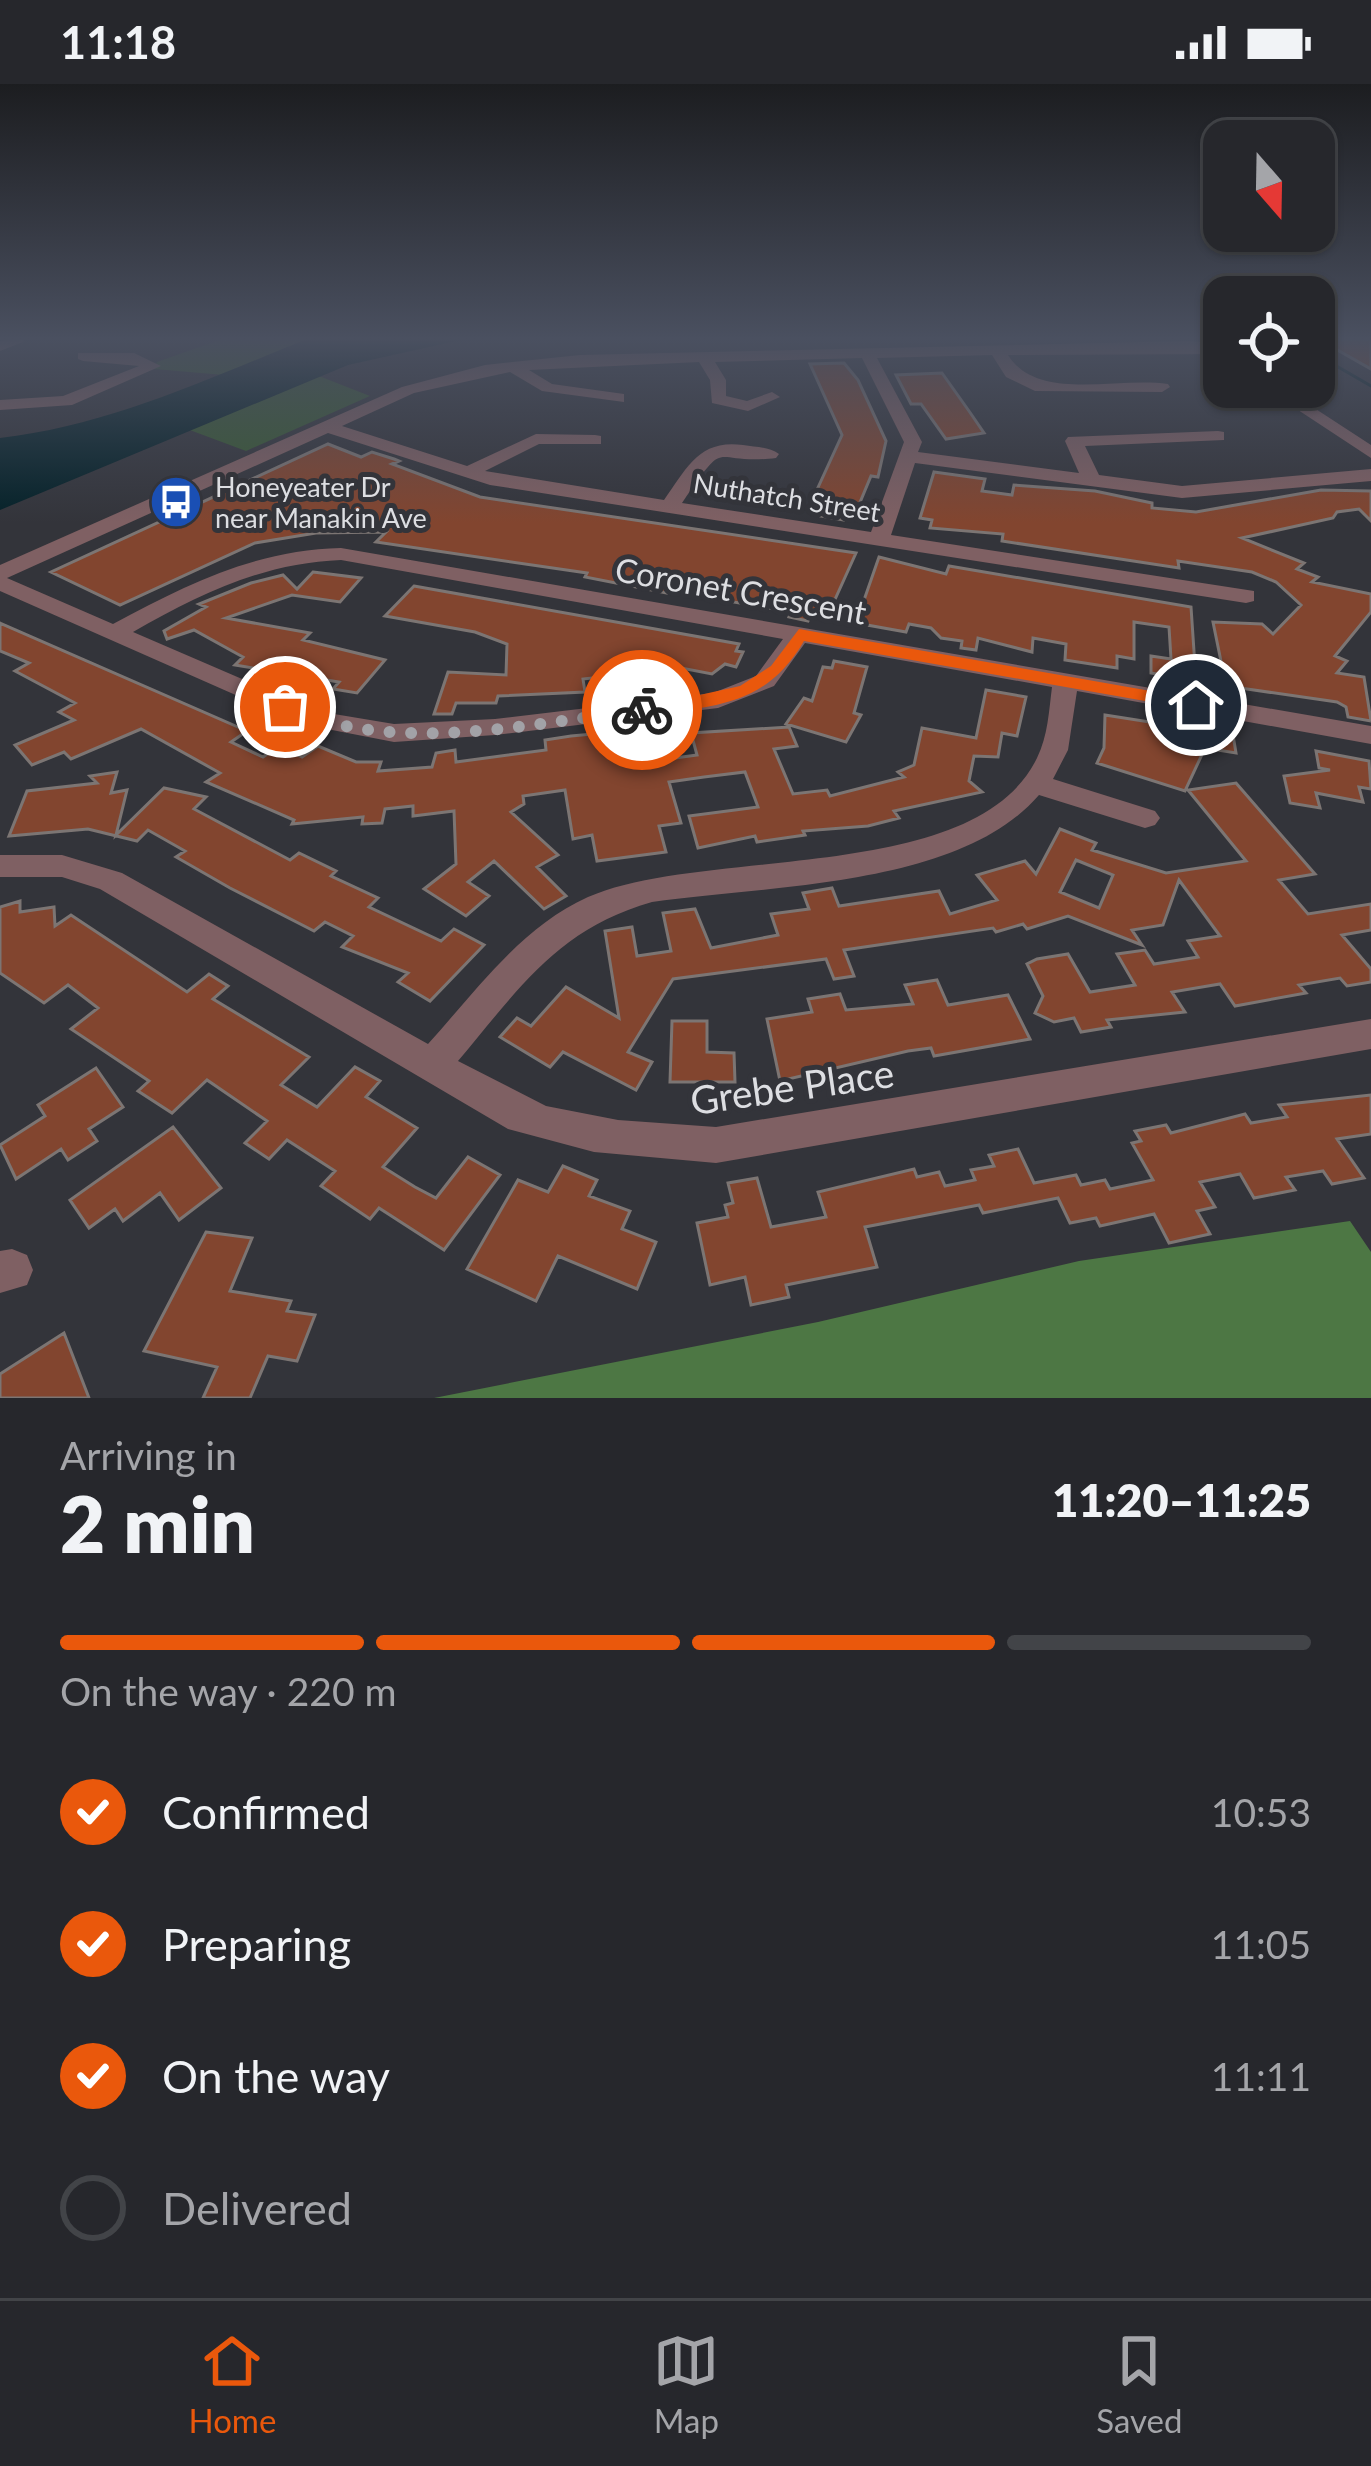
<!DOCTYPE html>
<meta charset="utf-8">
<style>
body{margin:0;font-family:Lato,sans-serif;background:#2e2f34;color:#f1f3f6;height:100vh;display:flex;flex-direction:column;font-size:45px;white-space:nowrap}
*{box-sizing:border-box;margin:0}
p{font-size:39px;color:#a4a5a9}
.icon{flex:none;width:66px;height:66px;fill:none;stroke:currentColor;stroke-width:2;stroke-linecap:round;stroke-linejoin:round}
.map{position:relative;height:1314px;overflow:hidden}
.details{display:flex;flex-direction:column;background:#26272c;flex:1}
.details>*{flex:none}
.needle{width:78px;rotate:160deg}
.buttons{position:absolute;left:1203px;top:36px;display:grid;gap:24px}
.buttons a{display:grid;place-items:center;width:132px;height:132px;border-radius:24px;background:#26272c;box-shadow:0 3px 9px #0004,0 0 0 3px #424448;font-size:60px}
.pin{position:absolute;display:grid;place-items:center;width:102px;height:102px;color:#fff;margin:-51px;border:6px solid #fff;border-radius:50%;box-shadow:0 3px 12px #0007}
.courier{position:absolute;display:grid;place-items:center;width:120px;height:120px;margin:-60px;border:9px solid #ea580c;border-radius:50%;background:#fff;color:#222;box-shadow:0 3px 15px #0007}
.overview em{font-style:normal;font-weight:800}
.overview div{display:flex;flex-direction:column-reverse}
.overview{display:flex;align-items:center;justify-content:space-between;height:204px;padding:0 60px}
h1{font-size:78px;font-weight:800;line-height:90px}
.bar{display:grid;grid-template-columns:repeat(4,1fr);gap:18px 12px;align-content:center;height:144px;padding:0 60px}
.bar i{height:15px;border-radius:9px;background:#424448}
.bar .active{background:#ea580c}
.bar p{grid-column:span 4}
ol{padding:0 60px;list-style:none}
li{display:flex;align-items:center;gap:36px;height:132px}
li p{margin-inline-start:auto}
li .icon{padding:12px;border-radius:50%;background:#ea580c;color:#fff;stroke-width:4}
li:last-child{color:#a4a5a9}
li i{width:66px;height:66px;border:6px solid #424448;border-radius:50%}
.status{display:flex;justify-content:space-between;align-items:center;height:84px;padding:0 60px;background:#26272c;direction:ltr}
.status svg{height:33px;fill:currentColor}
.dock{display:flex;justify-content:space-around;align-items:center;height:168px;border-top:3px solid #424448;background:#26272c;font-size:33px;color:#a4a5a9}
.dock a{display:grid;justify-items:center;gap:6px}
.dock .active{color:#ea580c}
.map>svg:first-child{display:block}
.green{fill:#385931}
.forest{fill:#4d7744}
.water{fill:#042128}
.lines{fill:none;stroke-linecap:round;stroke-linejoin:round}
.stream{stroke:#042128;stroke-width:3}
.building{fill:#82452f;stroke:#7c7573;stroke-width:3;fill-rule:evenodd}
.minor{fill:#7f6063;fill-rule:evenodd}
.route{fill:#ea580c}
.done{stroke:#a2a2a7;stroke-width:12;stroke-dasharray:0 21.6}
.labels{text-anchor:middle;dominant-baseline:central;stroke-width:10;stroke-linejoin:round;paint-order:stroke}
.far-poi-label{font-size:27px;fill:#dddee2;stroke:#33343a;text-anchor:start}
.far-street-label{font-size:27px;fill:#dddee2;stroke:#33343a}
.street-label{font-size:33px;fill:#dddee2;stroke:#33343a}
.near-street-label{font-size:39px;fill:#dddee2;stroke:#33343a}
</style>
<div class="status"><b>11:18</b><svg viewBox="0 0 49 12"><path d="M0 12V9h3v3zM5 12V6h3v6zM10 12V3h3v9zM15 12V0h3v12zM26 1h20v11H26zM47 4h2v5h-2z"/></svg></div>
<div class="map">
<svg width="1371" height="1314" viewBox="0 0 1371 1314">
<rect width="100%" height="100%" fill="#33343a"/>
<path class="green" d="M222 255H307L224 291 154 285 157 278Z
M319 292 370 312 246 367 187 345Z"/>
<path class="forest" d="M1350 1137 1371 1168V1314H434L818 1238 1079 1177Z"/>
<path class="water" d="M307 255H465L348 281 0 426V354C108 342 207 295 307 255Z"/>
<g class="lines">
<path class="stream" d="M1314 269 1371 302"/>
</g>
<path class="building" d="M1318 255H1371V285Z
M844 279 858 296 886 357 878 393 871 392 856 428 848 427 844 436 821 432 823 423 810 421 842 351 810 280Z
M942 289 969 327 984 349 946 355 921 320H911L896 291Z
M328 360 361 373 372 368 394 375 399 377 392 380 480 413 856 469 827 533 811 530 808 537 789 533 791 528 716 515 719 510 671 502 667 509 585 493 587 489 376 458 386 448 316 449 255 459 120 521 51 488Z
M934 388 985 395 982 407 1012 411 1014 401 1095 407 1152 419V424L1196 428 1321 406 1371 407V437L1359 425 1337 428 1333 434 1242 454 1304 479 1297 485 1318 493 1312 498 1371 510V528L1335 572 1347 577 1337 589 1364 593 1371 637 1348 633 1346 623 1337 618 1226 602 1213 538 1262 540 1273 550 1301 521 1276 498 1252 488 1178 477 1179 484 1002 457 1003 450 930 444 932 436 920 434Z
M879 473 946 490 949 482 1191 523 1196 597 1151 589V572L1171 575 1169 543 1134 538V575L1117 572V584L1065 576 1066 560 1033 554 1032 568 978 554 976 566 961 564 962 557 941 554 931 544 909 540 906 548 856 539Z
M313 488 361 494 340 518 292 511 226 534 310 549 303 556 385 576 357 609 333 605 339 598 235 581 243 573 194 546 167 555 164 547 206 523 199 520 251 499 283 491 297 505Z
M414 502 739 560 736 567 743 568 736 583 725 580 712 590 660 580 665 598 644 601 642 594 629 595 628 590 583 595 585 608 498 612 496 619H456L452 630H434L448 588 506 591 507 560 475 548 385 532Z
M0 539 247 647 231 658 263 673 279 662 302 673 318 662 356 678H381L378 687 432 683 436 669 455 666 456 678 546 666 545 656 571 652 603 649 606 661 637 658 634 644 657 641 667 675 697 671 691 649 789 643 797 662 774 665 793 710 827 706 830 712 904 693 898 688 914 681 922 644 976 654 986 606 1026 613 1017 652 1002 649 998 673 974 672 969 697 982 708 894 727 899 734 868 742 803 747 805 751 757 758 755 752 698 764 689 732 758 723 745 688 704 693 669 698 681 739 659 742 666 768 597 777 592 751 573 755 565 706 523 712 524 720 511 728 558 771 537 783 566 812 544 825 494 777 468 798 489 812 466 832 424 805 456 780 454 727 413 732V722L385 725 382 739 362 740 363 733 292 740 294 736 206 698 220 689 141 645 71 675 64 668 32 681 15 661 74 636 59 628 75 619 15 587 29 579 0 567Z
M834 577 867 583 854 629 861 631 846 658 786 640 804 614 812 617 823 583 832 584Z
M1105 631 1233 651 1236 669 1205 664 1185 707 1097 679 1104 664Z
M1316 667 1369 677 1371 705 1359 703 1363 718 1316 709 1320 724 1290 719 1284 692 1330 686 1319 684Z
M117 688 111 709 127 706 116 751 164 704 206 713 194 725 290 776 299 769 336 787 331 792 378 814 369 823 441 857 454 845 484 861 430 917 398 898 408 889 342 863 353 852 325 838 314 847 230 804 176 773 185 767 148 746 137 757 88 745 9 752 27 707 97 699 90 692Z
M1236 699 1315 790 1279 796 1308 830 1371 820V846L1342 851 1371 885V898L1347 902 1340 894 1299 901 1306 909 1235 922 1220 900 1172 908 1185 928 1107 936 1111 943 1081 948 1074 934 1054 938 1035 929 1043 912 1027 880 1037 875 1068 870 1090 908 1135 901 1117 870 1145 866 1154 880 1198 873 1188 857 1220 852 1179 796 1163 841 1132 846 1142 861 1068 832 1027 845 1023 840 996 848 993 844 844 866 854 892 834 895 826 875 673 895 628 968 652 978 636 1006 563 968 550 983 500 953 517 934 531 942 566 903 619 934 605 847 632 843 637 872 671 867 663 829 695 825 711 864 778 851 771 830 809 825 803 809 832 804 839 822 939 807 950 830 997 816 977 791 1025 777 1036 790 1060 745 1096 759 1092 766 1166 789 1246 777 1188 706ZM1076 776 1113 791 1099 824 1060 808Z
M20 817V828L54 823 55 842 71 831 187 908 209 890 228 902 213 915 309 973 281 1001 317 1023 355 983 380 997 366 1013 417 1044 383 1083 415 1103 436 1114 468 1073 500 1091 444 1166 379 1124 370 1135 321 1102 335 1087 287 1056 269 1075 245 1059 267 1037 207 996 172 1029 138 1007 149 997 71 945 98 924 68 901 44 919 0 889V823Z
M937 896 948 921 1008 911 1030 955 934 972 931 964 908 967 780 997 767 935 812 928 808 915 840 910 846 926 913 920 905 901Z
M672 937H707V968L734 969 735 998H670Z
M96 984 123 1023 89 1045 97 1057 68 1076 61 1065 16 1095 0 1061 45 1032 38 1021Z
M1371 1011V1050L1337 1055 1364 1094 1332 1100 1323 1087 1286 1093 1295 1106 1254 1114 1240 1090 1200 1098 1215 1123 1197 1127 1210 1150 1169 1159 1154 1130 1100 1142 1096 1134 1070 1139 1058 1114 983 1129 979 1121 865 1143 877 1183 786 1201 789 1213 751 1221 745 1193 710 1201 697 1139 728 1133 725 1121 733 1119 728 1099 757 1094 771 1143 826 1133 818 1108 914 1085 917 1093 939 1088 945 1102 975 1096 971 1086 994 1082 989 1071 1018 1065 1034 1099 1076 1091 1081 1101 1105 1096 1110 1105 1153 1096 1132 1059 1141 1057 1135 1047 1166 1041 1171 1049 1245 1030 1251 1039 1287 1033 1279 1021Z
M173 1043 221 1104 179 1136 160 1109 123 1137 115 1125 89 1144 70 1116Z
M563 1082 597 1096 589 1112 630 1127 622 1145 656 1158 637 1205 558 1172 536 1217 467 1185 518 1096 548 1108Z
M206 1148 252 1154 230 1207 291 1217 287 1227 315 1231 297 1277 268 1272 250 1314H203L217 1283 144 1267Z
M64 1249 89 1314H0V1290Z"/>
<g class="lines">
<path class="minor" d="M25 255 23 258 0 267V257Z
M1188 257 1224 260V270L1008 271C1038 319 1118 292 1168 300L1170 303 1162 308 1035 307 1006 293 992 271 877 274 922 358 918 368 1079 389 1065 357 1068 353 1218 347 1224 348V356L1085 362 1099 391 1182 402 1371 385V397L1182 414 915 379 891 451 1254 507V517L1246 519 490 401 328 349 7 494 113 540C187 500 256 466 341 464L1371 642V660L1077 607 1068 666 1053 695 1155 727 1160 734 1155 741 1145 744 1039 711C959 804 767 801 652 818 557 845 519 905 458 977L546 1022 618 1036 716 1043 1371 935V965L716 1079 594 1068 508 1045 100 805 62 793H0V771H62L122 789 428 960C476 907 521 843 588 813 704 762 975 802 1037 674 1048 652 1049 626 1052 603L805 559 774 602 718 624 495 651 394 658 301 640 0 507V481L402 303 485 281 580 271ZM862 274 904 358 871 448 682 419C730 349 708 382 776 374L779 370C769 363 756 363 743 361 699 355 687 384 664 416L485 387 539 360H601V352L595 351 536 350 467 382 342 342 414 309 510 288 542 307 624 318V310L552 300 529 286 699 278 710 296 712 319 748 327 780 313 772 308 747 317 726 312V296L715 278ZM341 476 783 555 756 592 713 609 495 635 394 640 316 627 133 548C200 510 263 479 341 476Z
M78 269H134L161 282 72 321 0 326V316L63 312 139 282 83 277 78 275Z
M1263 303H1282L1371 361V374Z
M12 1165 27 1171 33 1186 27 1201 0 1209V1167Z"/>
</g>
<linearGradient id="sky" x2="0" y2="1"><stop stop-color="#1c1d20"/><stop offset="0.58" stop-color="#4a5060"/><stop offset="1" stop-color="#4a5060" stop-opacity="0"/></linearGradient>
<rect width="1371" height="439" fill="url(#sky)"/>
<path class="route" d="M799 545 1196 615 1205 621 1196 626 804 557C765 624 712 622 642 632L632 626 740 602 771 582Z"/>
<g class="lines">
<path class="done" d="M285 623C395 672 526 640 642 626"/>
</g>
<defs>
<g id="bus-disc" transform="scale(2.7)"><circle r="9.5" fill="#1a4fb4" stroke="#33343a"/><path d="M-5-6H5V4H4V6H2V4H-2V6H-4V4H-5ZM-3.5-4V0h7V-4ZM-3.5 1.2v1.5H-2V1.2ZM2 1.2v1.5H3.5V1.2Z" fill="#fff"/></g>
</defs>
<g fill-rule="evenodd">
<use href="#bus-disc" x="176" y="418"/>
</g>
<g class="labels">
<g class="far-poi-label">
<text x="215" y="402">Honeyeater Dr<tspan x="215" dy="31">near Manakin Ave</tspan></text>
</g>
<g class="far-street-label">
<text transform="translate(787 413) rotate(9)">Nuthatch Street</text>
</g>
<g class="street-label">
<text transform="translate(741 506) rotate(10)">Coronet Crescent</text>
</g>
<g class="near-street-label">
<text transform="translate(792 1002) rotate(-8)">Grebe Place</text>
</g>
</g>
</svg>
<div class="buttons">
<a><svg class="needle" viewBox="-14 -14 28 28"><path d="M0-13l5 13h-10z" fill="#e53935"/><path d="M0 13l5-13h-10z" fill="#a4a5a9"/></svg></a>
<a><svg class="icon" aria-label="locate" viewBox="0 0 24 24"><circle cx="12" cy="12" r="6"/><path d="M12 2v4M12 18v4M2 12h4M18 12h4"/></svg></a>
</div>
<div class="pin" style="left:285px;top:623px;background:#ea580c"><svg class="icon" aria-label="bag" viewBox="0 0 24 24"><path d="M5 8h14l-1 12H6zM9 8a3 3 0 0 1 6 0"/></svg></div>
<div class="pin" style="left:1196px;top:621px;background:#1f2937"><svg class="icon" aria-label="home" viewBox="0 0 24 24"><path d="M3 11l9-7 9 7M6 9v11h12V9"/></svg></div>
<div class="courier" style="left:642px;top:626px"><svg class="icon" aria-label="bike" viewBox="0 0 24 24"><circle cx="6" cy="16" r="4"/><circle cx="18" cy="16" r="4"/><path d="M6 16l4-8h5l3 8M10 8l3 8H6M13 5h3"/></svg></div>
</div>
<section class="details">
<div class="overview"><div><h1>2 min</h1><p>Arriving in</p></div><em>11:20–11:25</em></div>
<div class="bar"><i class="active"></i><i class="active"></i><i class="active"></i><i></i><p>On the way · 220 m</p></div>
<ol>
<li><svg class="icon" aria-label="check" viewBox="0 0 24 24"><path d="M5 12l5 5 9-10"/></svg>Confirmed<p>10:53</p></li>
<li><svg class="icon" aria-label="check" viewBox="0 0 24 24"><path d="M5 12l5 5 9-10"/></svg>Preparing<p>11:05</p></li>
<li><svg class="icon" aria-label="check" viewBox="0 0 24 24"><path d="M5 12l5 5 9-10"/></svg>On the way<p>11:11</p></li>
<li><i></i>Delivered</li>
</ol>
</section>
<nav class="dock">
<a class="active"><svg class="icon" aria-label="home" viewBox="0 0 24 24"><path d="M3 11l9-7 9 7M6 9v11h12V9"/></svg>Home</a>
<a><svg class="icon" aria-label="map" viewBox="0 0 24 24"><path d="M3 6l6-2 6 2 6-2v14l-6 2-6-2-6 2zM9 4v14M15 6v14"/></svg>Map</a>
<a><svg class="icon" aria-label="saved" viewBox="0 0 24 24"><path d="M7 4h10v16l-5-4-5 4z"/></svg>Saved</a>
</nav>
